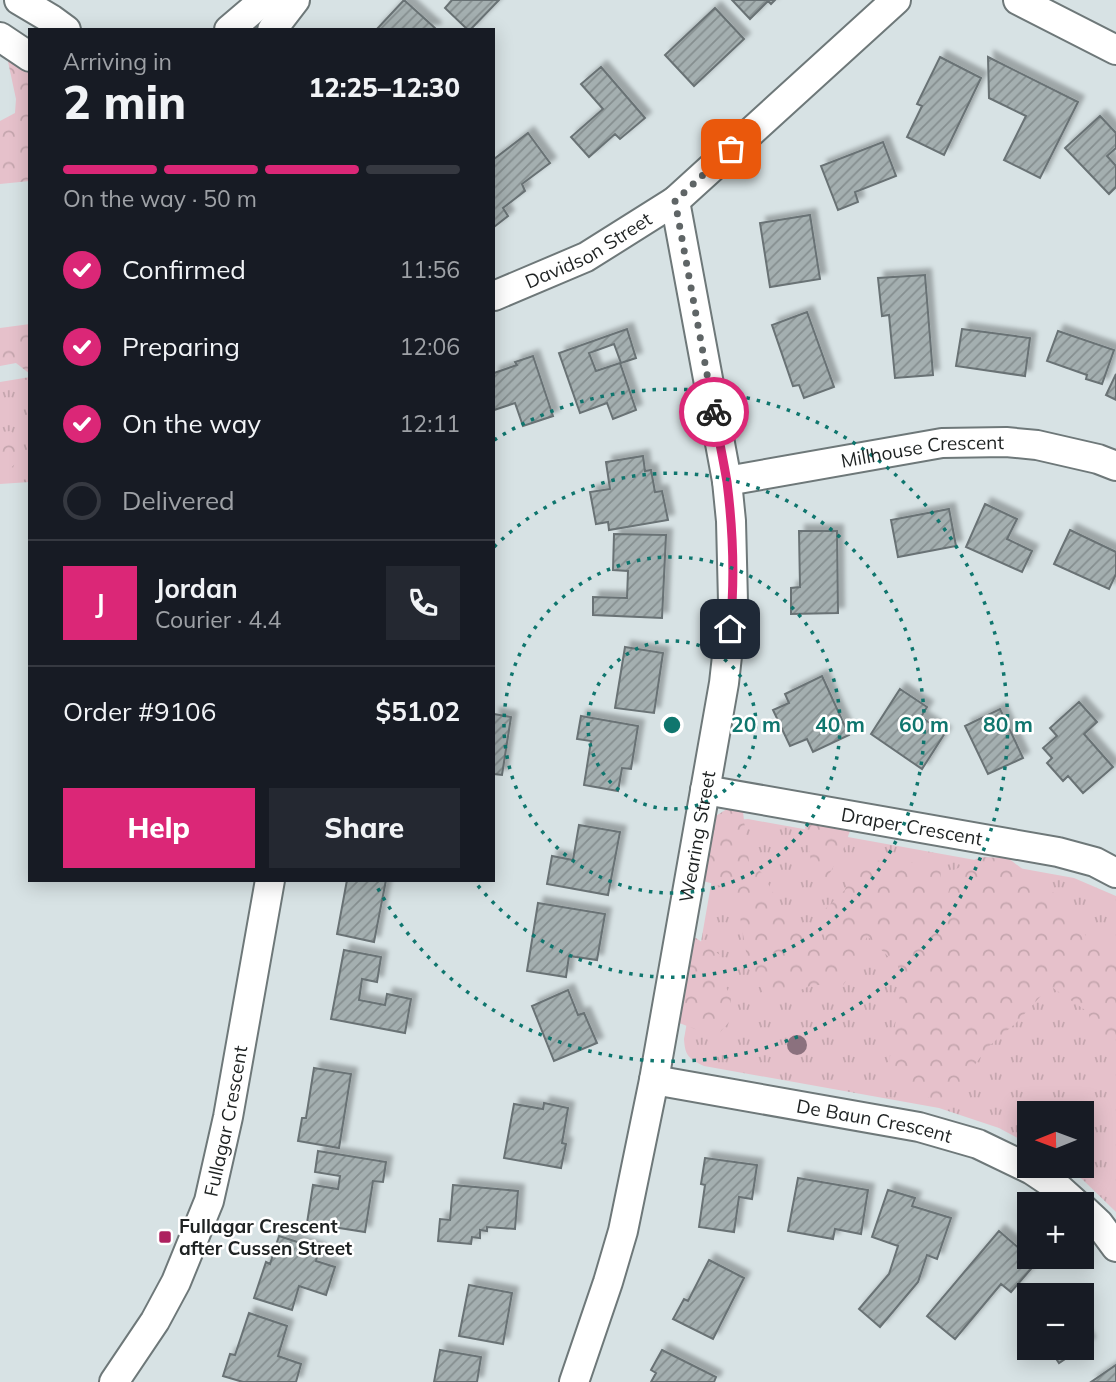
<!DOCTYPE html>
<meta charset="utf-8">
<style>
body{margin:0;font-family:Mulish,sans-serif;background:#242831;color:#f1f3f6;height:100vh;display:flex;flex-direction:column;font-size:26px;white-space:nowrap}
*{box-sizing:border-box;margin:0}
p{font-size:23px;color:#9ea1a6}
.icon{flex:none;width:38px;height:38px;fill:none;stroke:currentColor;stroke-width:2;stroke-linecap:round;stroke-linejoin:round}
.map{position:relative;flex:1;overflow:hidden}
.panel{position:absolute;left:28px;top:28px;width:467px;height:854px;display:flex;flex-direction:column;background:#171b24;border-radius:0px;box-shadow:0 4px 18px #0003}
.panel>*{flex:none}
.needle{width:46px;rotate:269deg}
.controls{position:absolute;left:1017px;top:1101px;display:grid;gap:14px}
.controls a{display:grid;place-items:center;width:77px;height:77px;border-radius:0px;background:#171b24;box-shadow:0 4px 18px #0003;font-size:35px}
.pin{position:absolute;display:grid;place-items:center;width:60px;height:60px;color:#fff;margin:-30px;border-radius:14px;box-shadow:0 4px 10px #0006}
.courier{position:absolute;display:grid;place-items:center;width:70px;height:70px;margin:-35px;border:5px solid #db2777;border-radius:50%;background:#fff;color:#222;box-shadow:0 2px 9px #0007}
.headline em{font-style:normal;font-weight:800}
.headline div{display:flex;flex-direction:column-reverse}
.headline{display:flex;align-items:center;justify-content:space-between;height:119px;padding:0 35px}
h1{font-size:46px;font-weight:800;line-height:52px}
.bar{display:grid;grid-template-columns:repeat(4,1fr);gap:10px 7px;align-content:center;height:84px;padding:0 35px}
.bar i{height:9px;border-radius:5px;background:#363941}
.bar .on{background:#db2777}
.bar p{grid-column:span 4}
.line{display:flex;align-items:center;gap:18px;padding:0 35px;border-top:2px solid #363941}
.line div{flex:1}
.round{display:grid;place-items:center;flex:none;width:74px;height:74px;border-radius:0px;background:#242831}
ol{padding:0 35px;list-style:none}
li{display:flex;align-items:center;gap:21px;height:77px}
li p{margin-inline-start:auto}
li .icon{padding:7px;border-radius:50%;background:#db2777;color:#fff;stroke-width:4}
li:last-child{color:#9ea1a6}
li i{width:38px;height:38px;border:4px solid #363941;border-radius:50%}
.action{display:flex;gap:14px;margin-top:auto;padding:14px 35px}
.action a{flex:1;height:80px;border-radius:0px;background:#db2777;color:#fff;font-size:28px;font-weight:800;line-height:80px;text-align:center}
.action a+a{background:#242831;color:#f1f3f6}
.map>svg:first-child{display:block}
.grass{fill:url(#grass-tufts)}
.forest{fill:url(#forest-crowns)}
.building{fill:url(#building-hatch);stroke:#697274;stroke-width:2;filter:url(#shadow)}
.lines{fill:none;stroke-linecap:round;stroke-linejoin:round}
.minor-casing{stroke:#6e7879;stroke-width:32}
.minor{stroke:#fff;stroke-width:28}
.tree{fill:#8b717e}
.done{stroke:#5f6566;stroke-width:7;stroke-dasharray:0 12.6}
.route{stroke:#db2777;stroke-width:9}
.ring{fill:none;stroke:#0f766e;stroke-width:3.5;stroke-dasharray:3.5 7}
.poi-dot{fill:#ad215f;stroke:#fff;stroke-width:2.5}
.labels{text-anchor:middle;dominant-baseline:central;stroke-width:5;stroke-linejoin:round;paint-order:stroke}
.street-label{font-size:19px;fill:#1e2222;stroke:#fff}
.poi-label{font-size:19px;font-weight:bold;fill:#1e2222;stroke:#fff;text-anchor:start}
.centre{fill:#0f766e;stroke:#fff;stroke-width:3.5}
.ring-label{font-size:21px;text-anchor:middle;font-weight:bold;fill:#0f766e;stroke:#fff;stroke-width:5;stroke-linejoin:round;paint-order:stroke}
</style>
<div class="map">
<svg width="1116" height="1382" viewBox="0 0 1116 1382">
<defs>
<pattern id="grass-tufts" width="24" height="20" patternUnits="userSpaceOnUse" patternTransform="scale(1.75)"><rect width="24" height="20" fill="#e6c1cb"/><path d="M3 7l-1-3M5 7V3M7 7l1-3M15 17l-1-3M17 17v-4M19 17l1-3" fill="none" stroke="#c5a6ae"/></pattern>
<pattern id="forest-crowns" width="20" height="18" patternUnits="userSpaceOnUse" patternTransform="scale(1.75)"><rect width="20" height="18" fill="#e6c1cb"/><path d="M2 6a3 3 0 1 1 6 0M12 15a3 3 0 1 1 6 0" fill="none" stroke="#c5a6ae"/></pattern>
<pattern id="building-hatch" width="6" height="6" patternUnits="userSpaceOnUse" patternTransform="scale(1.75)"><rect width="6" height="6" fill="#a4afb0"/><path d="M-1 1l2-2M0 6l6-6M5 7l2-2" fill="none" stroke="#858e8f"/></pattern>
<filter id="shadow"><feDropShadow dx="6" dy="-6" stdDeviation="2" flood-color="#0004"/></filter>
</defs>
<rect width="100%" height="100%" fill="#d7e2e4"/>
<path class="grass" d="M30 377V482L0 484V382Z
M748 819 1074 878 1116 896V1212L1082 1179 1063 1166H1082V1113H1029V1144L999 1128 939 1108 704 1066C689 1059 685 1056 684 1039L719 839 735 820Z"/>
<path class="forest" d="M7 57 30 63V181L0 184V121L15 113 16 99Z
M30 324V374L16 363 0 366V328Z
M11 431 24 454 11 468 0 472V432Z
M727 809 743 812 749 862 762 873 793 928 807 941H825L820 914 845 890 851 865 864 860 940 864 943 914 954 870 980 857 1008 858 1063 900 1086 936 1116 953V1036L1095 1034 1088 1012 1050 986 1017 1022 988 1047 958 1087 936 1101 904 1087 889 1063 900 994 898 966 867 936 855 970 843 985H812L789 995 766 996 749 969 739 911 725 887 703 881 714 817Z
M808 821 826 826 847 828 850 831 843 850 827 878H814L805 827Z
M684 937 696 938 720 955 719 974 731 997 729 1022 716 1037 674 1021Z"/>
<path class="building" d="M404 0 435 28 434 30H376Z
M452 0H499L470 30H468L445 8Z
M732 0H775L771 4 768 1 750 19Z
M715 8 744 39 694 86 665 55Z
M940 57 981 78 944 155 907 137 922 106 917 104Z
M988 57 1078 102 1040 178 1004 160 1026 116 989 98Z
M601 67 645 118 620 139 615 134 589 157 571 137 603 109 581 84Z
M1100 116 1116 133V148L1107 156 1116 166V187L1109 194 1065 148Z
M528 133 550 163 522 184 525 191 503 208 508 216 494 227V159Z
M883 142 896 176 855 192 858 202 838 210 821 166Z
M810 215 820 279 770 287 760 223Z
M925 275 933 375 895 378 889 315 882 316 878 278Z
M807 312 834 387 804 398 799 385 793 386 772 325Z
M627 329 636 358 621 363 614 344 589 353 596 371 620 363 636 410 613 419 607 403 580 413 559 353Z
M962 329 1030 338 1025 376 956 366Z
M1058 331 1114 350 1102 384 1086 379 1087 375 1047 361Z
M533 356 553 416 523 426 515 403 494 410V373L517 365 515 362Z
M1116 374V400L1106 395Z
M643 456 645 471 651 470 655 492 662 491 668 520 609 530 608 522 596 524 590 492 610 489 606 462Z
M985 504 1017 519 1007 539 1032 551 1022 572 966 547Z
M949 509 956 546 898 557 891 520Z
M1070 530 1116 552V574L1109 589 1054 564Z
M799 531H837L838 613 791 614V588L800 587Z
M614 534 666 535 662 618 593 615V597L627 598 628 571 613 570Z
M625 647 663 653 654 713 615 708Z
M822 676 849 735 813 752 807 739 790 746 773 710 789 703 785 694Z
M900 689 927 707 921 717 945 733 922 769 871 734Z
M1079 702 1097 722 1084 734 1113 767 1083 793 1068 776 1063 781 1047 763 1052 758 1043 748 1057 736 1050 728Z
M1000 709 1023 758 988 774 965 726Z
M494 714 511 717 502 775 494 774Z
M581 716 638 726 631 769 622 768 618 791 584 785 591 741 577 739Z
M579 825 620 832 608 895 547 884 552 856 573 860Z
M347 880H386L374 942 337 934Z
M538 903 605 914 597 960 569 956 566 977 527 971Z
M344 950 381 957 377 982 362 979 359 1000 385 1005 387 994 411 999 405 1033 331 1019Z
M568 990 578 1015 584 1013 597 1043 554 1061 532 1006Z
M314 1068 351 1074 339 1148 298 1141 302 1118H306Z
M544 1103 568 1108 562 1143 566 1144 561 1168 504 1158 514 1104 543 1109Z
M318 1151 386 1162 383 1182 373 1181 365 1232 307 1223 313 1185 338 1189 340 1176 315 1172Z
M705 1158 757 1165 752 1199 739 1197 734 1232 699 1227 705 1185 701 1184Z
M798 1178 868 1190 861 1234 835 1229 833 1239 788 1231Z
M453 1185 518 1191 515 1229 487 1227V1231L480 1230V1238L472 1237 471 1244 438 1241 440 1219 450 1220Z
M888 1190 915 1198 912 1206 951 1218 937 1259 927 1255 918 1282 880 1327 859 1309 889 1274 898 1246 872 1237Z
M999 1231 1036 1263 1011 1292 1001 1284 955 1339 927 1316Z
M279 1236 319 1249 316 1261 335 1267 326 1295 299 1286 292 1310 254 1298 266 1262 270 1264Z
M709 1260 744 1278 713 1339 673 1319 684 1299 688 1301Z
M469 1285 512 1293 503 1344 459 1336Z
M249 1313 287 1326 278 1356 301 1364 296 1382H243L223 1376 230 1354 235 1355Z
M1082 1331 1089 1343 1059 1363 1049 1348H1082Z
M440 1350 481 1357 477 1382H434Z
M662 1350 716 1377 714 1382H651L656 1373 651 1370Z
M1116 1365V1382H1091Z"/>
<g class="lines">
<g class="minor-casing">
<g id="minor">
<path d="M19 0 51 19 66 30"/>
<path d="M1018 0 1116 50"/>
<path d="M229 30 264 0"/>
<path d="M272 30 295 0"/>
<path d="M0 37 30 57"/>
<path id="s1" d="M494 296 586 257 675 201 896 0"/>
<path id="s2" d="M727 481 942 443 1006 442 1037 445 1098 459 1116 466"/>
<path id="s3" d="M705 790 1058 852 1095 862 1116 873"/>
<path id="s4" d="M654 1080 919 1127 978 1144 1032 1170 1056 1186 1076 1204"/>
<path d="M1082 1208 1099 1224 1116 1247"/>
<path id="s5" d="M114 1382 155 1321 176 1282 209 1201 228 1117 270 880"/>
<path id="s6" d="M574 1382 608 1282 623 1231 654 1080 724 683 733 602 731 521 727 481 675 201"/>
</g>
</g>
<use href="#minor" class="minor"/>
</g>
<circle class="tree" cx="797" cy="1045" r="10"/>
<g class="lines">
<path class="done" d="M714 412 675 201 731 149"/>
<path class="route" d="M714 412C718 435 723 458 727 482 733 530 735 581 730 629"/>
</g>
<g class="ring">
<circle cx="672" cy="725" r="84"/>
<circle cx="672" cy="725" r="168"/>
<path d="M494 547A252 252 0 1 1 475 882"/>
<path d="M494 440A336 336 0 1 1 375 883"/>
</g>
<rect class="poi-dot" x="158" y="1230" width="14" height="14" rx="3.5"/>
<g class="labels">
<g class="street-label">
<text stroke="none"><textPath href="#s1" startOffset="105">Davidson Street</textPath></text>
<text stroke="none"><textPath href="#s2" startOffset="198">Millhouse Crescent</textPath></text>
<text stroke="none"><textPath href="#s3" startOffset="210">Draper Crescent</textPath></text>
<text stroke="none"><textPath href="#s6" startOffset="560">Wearing Street</textPath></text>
<text stroke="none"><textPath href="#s5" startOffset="287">Fullagar Crescent</textPath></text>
<text stroke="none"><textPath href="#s4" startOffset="224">De Baun Crescent</textPath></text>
</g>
<g class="poi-label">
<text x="179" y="1226">Fullagar Crescent<tspan x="179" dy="22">after Cussen Street</tspan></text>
</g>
</g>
<circle cx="672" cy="725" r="10" class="centre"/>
<g class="ring-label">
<text x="756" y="732">20 m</text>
<text x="840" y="732">40 m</text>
<text x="924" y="732">60 m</text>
<text x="1008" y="732">80 m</text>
</g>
</svg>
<div class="controls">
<a><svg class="needle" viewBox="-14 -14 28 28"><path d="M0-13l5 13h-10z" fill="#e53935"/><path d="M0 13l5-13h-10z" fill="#9ea1a6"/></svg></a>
<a>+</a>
<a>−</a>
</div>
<div class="pin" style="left:731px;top:149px;background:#ea580c"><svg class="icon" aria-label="bag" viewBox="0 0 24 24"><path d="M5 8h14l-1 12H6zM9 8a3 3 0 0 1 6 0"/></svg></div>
<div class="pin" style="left:730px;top:629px;background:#1f2937"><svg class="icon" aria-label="home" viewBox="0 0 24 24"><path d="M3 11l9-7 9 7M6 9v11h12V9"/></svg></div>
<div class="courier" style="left:714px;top:412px"><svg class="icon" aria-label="bike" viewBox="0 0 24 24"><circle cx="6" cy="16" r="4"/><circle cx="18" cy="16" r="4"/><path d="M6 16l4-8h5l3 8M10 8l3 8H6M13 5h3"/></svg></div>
<section class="panel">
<div class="headline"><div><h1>2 min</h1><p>Arriving in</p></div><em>12:25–12:30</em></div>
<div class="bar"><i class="on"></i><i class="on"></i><i class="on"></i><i></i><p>On the way · 50 m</p></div>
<ol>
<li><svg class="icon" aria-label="check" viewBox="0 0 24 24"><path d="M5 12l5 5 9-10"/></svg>Confirmed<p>11:56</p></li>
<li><svg class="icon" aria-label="check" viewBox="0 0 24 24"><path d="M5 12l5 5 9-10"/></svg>Preparing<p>12:06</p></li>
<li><svg class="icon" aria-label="check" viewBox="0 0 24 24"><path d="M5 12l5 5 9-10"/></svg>On the way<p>12:11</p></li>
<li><i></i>Delivered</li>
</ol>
<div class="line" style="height:126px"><b class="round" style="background:#db2777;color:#fff">J</b><div><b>Jordan</b><p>Courier · 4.4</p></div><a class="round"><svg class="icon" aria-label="phone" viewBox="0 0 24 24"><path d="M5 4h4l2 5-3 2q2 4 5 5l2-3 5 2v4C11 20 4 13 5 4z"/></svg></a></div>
<div class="line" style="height:91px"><div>Order #9106</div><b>$51.02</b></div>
<div class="action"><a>Help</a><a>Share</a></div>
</section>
</div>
